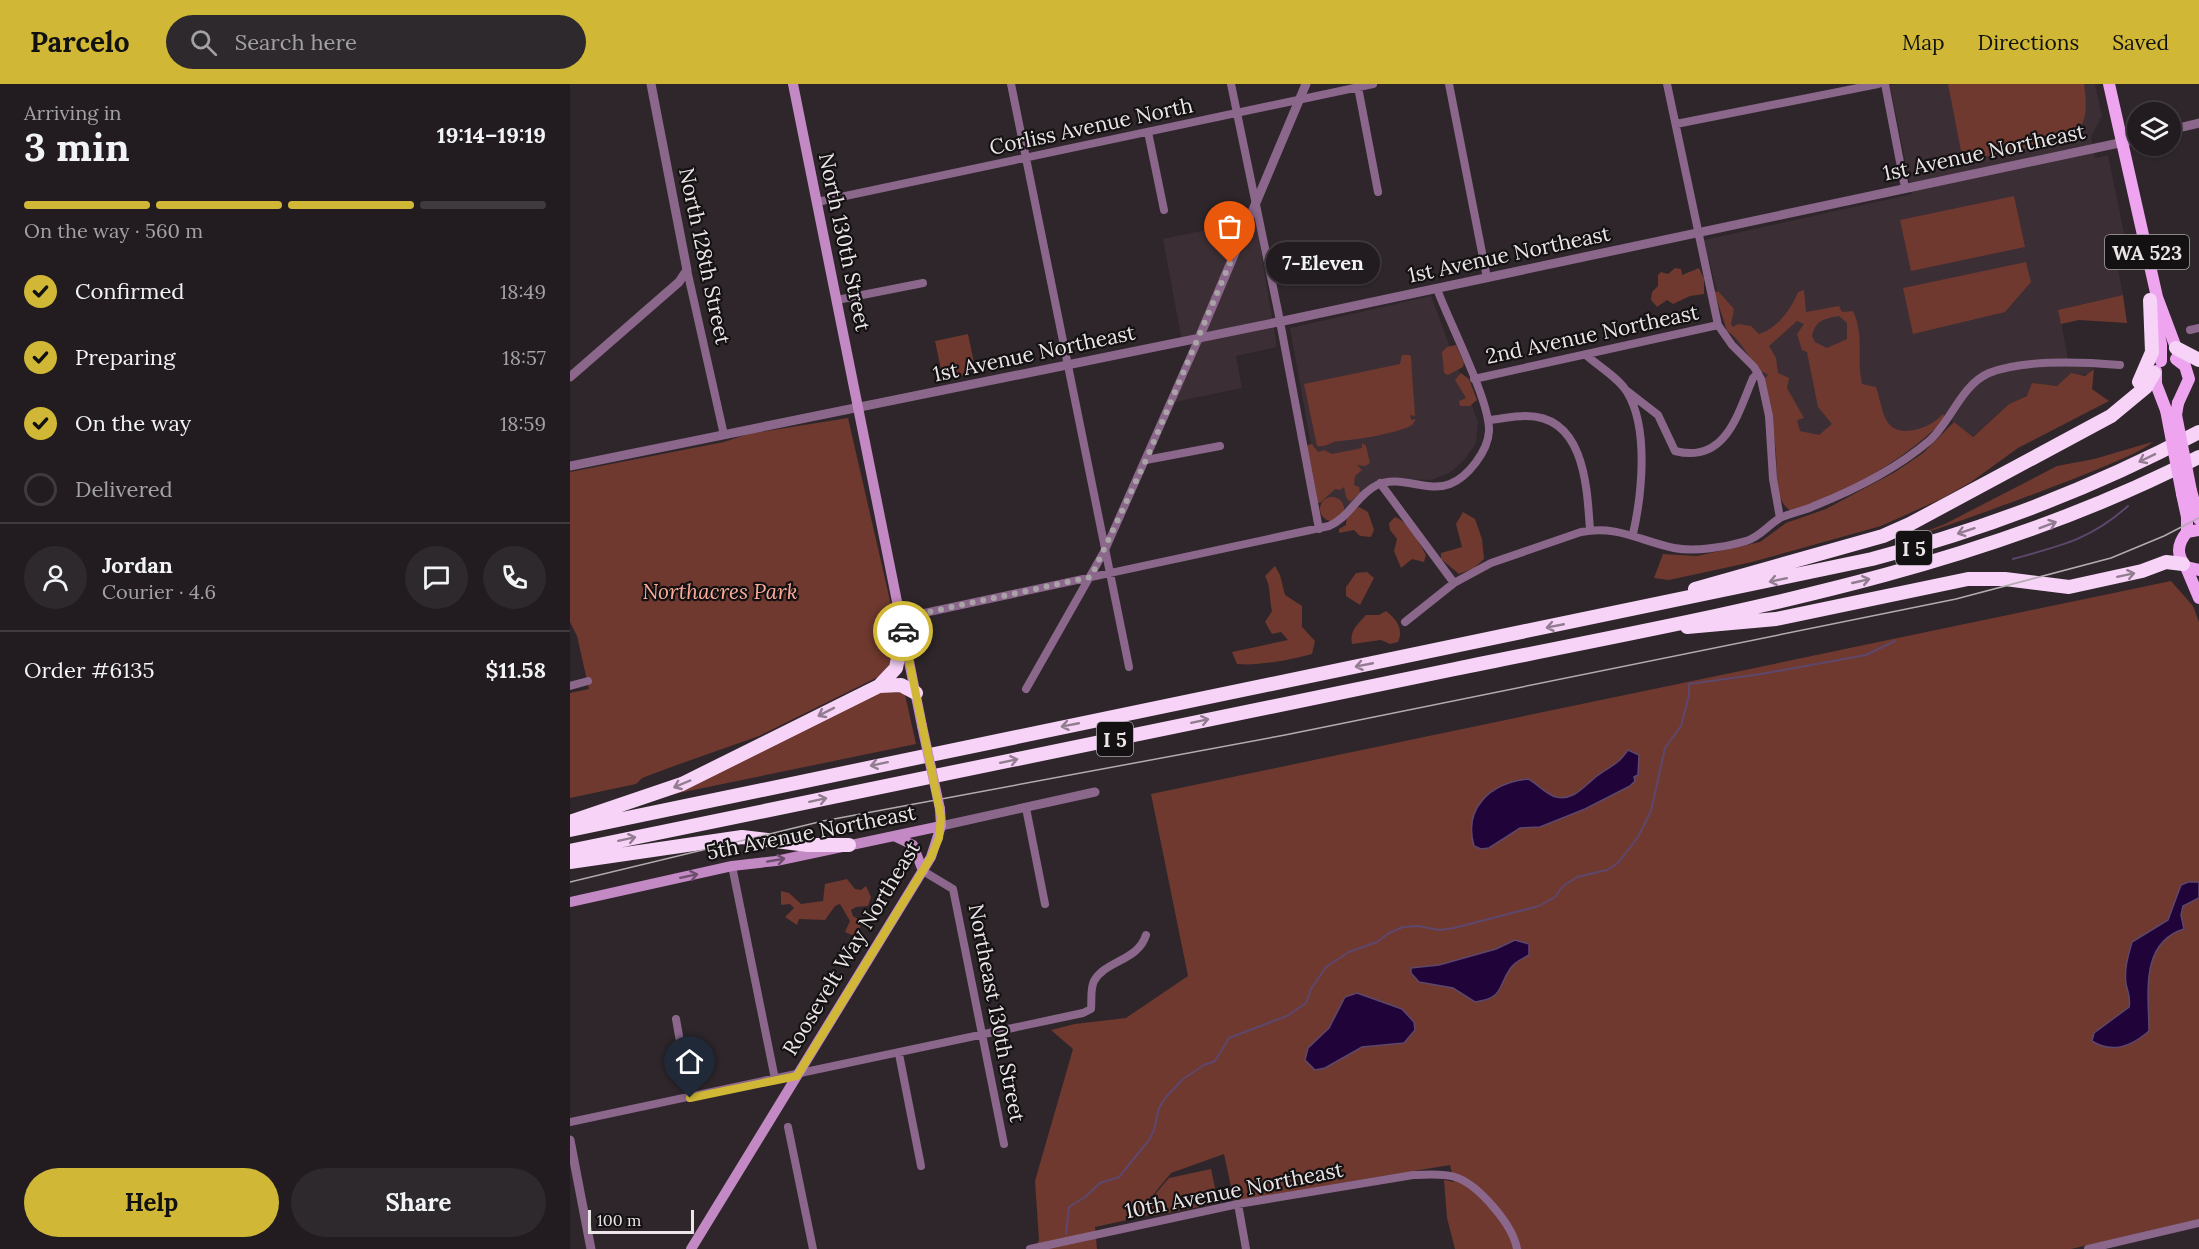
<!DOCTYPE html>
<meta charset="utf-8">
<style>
body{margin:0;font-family:Lora,serif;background:#2e292d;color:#f1f3f6;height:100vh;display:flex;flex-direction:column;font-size:22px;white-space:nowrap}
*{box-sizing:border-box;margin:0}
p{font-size:20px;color:#a2a1a5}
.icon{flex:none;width:33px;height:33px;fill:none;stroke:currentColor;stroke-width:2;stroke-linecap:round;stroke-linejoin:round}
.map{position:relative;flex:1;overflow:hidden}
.side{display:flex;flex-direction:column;background:#221c20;width:570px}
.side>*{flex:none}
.buttons{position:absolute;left:1557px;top:18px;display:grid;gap:12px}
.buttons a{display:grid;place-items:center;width:54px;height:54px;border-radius:50%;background:#221c20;box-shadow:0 2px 4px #0004,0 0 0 2px #3f3a3e;font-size:30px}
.scale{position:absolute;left:18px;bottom:15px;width:106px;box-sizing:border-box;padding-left:6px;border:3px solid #ebe5e8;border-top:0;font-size:16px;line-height:21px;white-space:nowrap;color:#ebe5e8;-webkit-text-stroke:4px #141112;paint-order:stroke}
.pin{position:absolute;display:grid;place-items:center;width:51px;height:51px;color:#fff;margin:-62px -26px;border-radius:50% 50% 50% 0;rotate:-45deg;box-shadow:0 0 6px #0007}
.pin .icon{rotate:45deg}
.courier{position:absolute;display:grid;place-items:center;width:60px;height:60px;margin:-30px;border:4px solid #d0b736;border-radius:50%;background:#fff;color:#222;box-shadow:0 2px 8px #0007}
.bubble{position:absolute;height:42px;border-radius:21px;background:#221c20;box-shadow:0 2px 4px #0004,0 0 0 2px #3f3a3e;font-size:20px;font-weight:700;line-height:42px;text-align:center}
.overview em{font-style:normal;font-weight:700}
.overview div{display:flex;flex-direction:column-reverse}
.overview{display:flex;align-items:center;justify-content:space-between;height:102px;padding:0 24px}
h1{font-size:39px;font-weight:700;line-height:45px}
.bar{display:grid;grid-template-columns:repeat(4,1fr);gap:9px 6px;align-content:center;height:72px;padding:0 24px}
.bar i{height:8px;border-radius:4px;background:#3f3a3e}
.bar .on{background:#d0b736}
.bar p{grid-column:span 4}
.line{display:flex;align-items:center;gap:15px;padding:0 24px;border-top:2px solid #3f3a3e}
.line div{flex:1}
.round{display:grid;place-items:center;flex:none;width:63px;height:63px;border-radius:32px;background:#2e292d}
ol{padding:0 24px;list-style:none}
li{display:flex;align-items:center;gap:18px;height:66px}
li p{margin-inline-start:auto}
li .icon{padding:6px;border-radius:50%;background:#d0b736;color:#111;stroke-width:4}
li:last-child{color:#a2a1a5}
li i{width:33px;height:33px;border:3px solid #3f3a3e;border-radius:50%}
.primary-button{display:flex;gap:12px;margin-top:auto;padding:12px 24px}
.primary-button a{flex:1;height:69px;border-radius:36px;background:#d0b736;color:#111;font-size:24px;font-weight:700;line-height:69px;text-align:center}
.primary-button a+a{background:#2e292d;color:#f1f3f6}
header{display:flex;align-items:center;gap:36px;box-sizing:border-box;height:84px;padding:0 30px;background:#d0b736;color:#111}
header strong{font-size:28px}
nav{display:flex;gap:33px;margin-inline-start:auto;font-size:21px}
.search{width:420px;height:54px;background:#2e292d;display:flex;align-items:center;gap:15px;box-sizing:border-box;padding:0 21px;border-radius:33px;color:#a2a1a5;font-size:22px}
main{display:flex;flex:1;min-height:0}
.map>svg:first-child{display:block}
.built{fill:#3b2e34}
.green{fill:#6f392f;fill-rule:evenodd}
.water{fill:#200338;stroke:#5d476d;stroke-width:1.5}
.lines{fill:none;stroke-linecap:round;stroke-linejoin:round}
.stream{stroke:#5d476d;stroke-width:2}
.minor{stroke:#8b678c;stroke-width:8}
.tertiary{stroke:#8b678c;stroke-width:9}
.secondary{stroke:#c389c4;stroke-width:10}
.primary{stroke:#efa4f0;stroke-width:12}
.motorway{stroke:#f7d3f8;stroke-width:14}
.tram{stroke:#b3acaf;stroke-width:1.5}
.secondary-bridge{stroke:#c389c4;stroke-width:10}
.primary-bridge{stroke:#efa4f0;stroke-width:12}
.oneway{stroke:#917c90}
.oneway2{stroke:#6c4d6b}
.done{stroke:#a9a2a6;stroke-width:6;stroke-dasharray:0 10.8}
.route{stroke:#d0b736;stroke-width:8}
.labels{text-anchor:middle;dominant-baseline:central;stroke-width:4.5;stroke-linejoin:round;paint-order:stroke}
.shield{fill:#141112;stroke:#aaa5a8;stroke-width:1.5}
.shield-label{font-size:20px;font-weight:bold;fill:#ebe5e8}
.street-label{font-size:21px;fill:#ebe5e8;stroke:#141112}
.park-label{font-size:21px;font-style:italic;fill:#fdab9a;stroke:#141112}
</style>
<header>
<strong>Parcelo</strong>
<div class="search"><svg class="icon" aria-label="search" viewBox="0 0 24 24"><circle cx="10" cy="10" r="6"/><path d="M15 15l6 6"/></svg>Search here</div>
<nav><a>Map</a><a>Directions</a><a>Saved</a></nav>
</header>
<main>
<section class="side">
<div class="overview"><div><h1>3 min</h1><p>Arriving in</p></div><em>19:14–19:19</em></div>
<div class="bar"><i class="on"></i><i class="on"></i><i class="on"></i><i></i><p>On the way · 560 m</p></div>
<ol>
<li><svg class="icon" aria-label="check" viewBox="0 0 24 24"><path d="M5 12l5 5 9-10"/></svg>Confirmed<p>18:49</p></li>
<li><svg class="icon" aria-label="check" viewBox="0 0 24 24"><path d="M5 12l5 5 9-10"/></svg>Preparing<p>18:57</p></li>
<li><svg class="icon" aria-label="check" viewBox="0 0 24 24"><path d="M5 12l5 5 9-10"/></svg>On the way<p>18:59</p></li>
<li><i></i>Delivered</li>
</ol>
<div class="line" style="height:108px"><a class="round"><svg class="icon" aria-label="person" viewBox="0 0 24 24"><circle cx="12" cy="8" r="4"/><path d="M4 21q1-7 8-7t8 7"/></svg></a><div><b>Jordan</b><p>Courier · 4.6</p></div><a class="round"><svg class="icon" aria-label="chat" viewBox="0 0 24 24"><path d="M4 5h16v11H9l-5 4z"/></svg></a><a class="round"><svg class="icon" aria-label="phone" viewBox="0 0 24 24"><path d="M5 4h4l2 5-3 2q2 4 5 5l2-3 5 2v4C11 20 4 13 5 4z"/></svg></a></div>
<div class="line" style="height:78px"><div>Order #6135</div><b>$11.58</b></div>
<div class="primary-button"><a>Help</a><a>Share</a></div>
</section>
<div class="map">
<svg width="1629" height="1165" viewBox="0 0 1629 1165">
<rect width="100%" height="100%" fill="#2e262a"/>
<path class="built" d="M1326 0H1525L1532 32 1521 53 1525 74 1538 71 1558 169 1547 181 1553 211 1489 226 1499 281 1524 282 1519 290 1497 292 1491 301 1480 302 1439 320 1402 353 1376 333 1343 364 1304 388 1218 425 1213 419 1208 399 1206 346 1183 277 1168 261 1156 243 1134 156 1342 110 1320 1Z
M686 120 687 143 707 263 666 272 672 304 600 319 628 254 612 257 593 155 640 145 642 153 664 149Z
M861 212 908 338 906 359 895 375 881 388 862 396 822 395 774 427 754 434 720 244Z"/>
<path class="green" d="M1378 0H1514C1517 23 1518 36 1503 55L1393 77Z
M1444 112 1455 163 1341 187 1330 136Z
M1456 178 1461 198 1435 228 1343 250 1333 204Z
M1105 184 1111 185 1112 191 1129 184 1134 195V210L1120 212 1103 220 1097 216 1087 223 1081 216 1082 208 1088 202V191L1091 188 1098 190Z
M1234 206 1236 228 1269 222 1272 228 1283 227C1295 253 1286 274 1292 300L1306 303C1314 326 1312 352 1344 346 1357 343 1364 339 1373 330L1376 333C1349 366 1263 420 1221 427 1201 415 1209 380 1205 361 1201 339 1197 318 1194 296L1198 291C1178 280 1175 258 1157 247L1144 207 1149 208 1164 225 1161 240 1163 243 1168 240 1181 242 1189 250C1208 244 1221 225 1228 208ZM1269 232 1277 239V255L1257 264 1245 258 1242 252C1246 236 1253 235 1269 232ZM1227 237 1234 240 1227 250 1232 266 1237 268 1248 323 1262 340 1249 351 1230 347 1227 336 1234 334 1217 304 1219 294 1208 289 1206 274 1199 262Z
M1553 211 1557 239 1509 236 1491 240 1488 226Z
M398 250 406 289 373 295 365 257Z
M886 261 894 279 893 283 878 291 874 289 872 268 877 263Z
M832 271H840L841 273C842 293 844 313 845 332L840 331 841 336 846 335 842 341C830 349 785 356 770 357 761 357 756 364 747 362L734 300 830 280Z
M1524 285 1522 305 1539 317 1448 364 1401 398 1371 415 1311 442 1182 478 1099 496 1084 494 1093 470 1127 472 1190 458 1216 439 1256 425 1325 388 1353 369 1384 338 1403 353 1439 320 1457 312 1462 299 1487 302 1501 289 1515 292Z
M891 289 899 295 907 316 900 322H890L889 317 896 314 885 296Z
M278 334 324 534 325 576 314 590 189 652 104 682 72 694 66 700 0 714V609L19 605 7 552 0 538V388L154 358 178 350Z
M1582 358C1572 374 1365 446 1332 457L1375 440 1487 382 1524 375Z
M792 359 796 362 800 379 795 382 787 381 792 386 785 392 784 401 789 403 790 409 780 418 776 413 774 403 770 406 765 405 750 419 745 418 735 364 738 361 742 360 748 368 754 366 762 370 792 364Z
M750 425a12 12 0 1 1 24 0a12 12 0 1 1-24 0Z
M789 423 798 428 804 446 801 453 790 452 784 446 769 449V445L776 441C776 431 781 427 789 423Z
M893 428 905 435 912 455 914 475 904 484 889 490 871 475V469L892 463 886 440Z
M825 433C840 439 848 457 856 471L854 478 842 475 831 484 824 467 827 455 820 446 819 439Z
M705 482 710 491 715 511 732 522V543L745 557 742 570C720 576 689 582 667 580L662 568 718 556 711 548 702 550 695 538 702 527C699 515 701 502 695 492Z
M797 488 804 494 790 521 776 512V503L786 489Z
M1601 497 1623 522 1629 538V1135L1501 1165H885L877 1134 874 1096 884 1098 880 1081 664 1117 654 1070 601 1089 579 1116 580 1131 525 1143 527 1165H465L469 1156 465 1097 503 965 481 946 505 940 556 934 618 892 581 710Z
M816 527C826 535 834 544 828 558L820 560 811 556 782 560C779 547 788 540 796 531H809Z
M316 605 334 606 346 660 99 711Z
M277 795 285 805 291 806 296 802 301 813 298 822 286 823 281 826 283 832 290 836V846L284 852 275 848 280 837 270 820 265 822 255 836 229 835 227 841 215 833 224 824 220 820 211 821V807L219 809 231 820 253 817 255 800Z
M641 1085 648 1119 583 1132 581 1115 599 1094Z"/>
<path class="water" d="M1058 666 1069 671 1068 691 1064 693 1065 697 1060 702 1015 725 970 743 950 744 919 764 911 765 904 762C893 723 921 699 958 695 967 699 975 710 986 713 1004 717 1014 702 1027 692 1042 680 1045 684 1058 666Z
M1618 798H1629V814L1613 822 1611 831 1614 845C1569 859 1579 911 1579 947 1562 962 1542 970 1522 957L1524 949 1559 923C1561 914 1558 909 1556 900 1554 885 1558 872 1562 858L1598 836 1611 801Z
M945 856 959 860V871C952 875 944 878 940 885 927 904 934 914 905 918L883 904 849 898 841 889V884L869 881 926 865Z
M787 909 832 925 844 938 845 946 834 959 792 963 755 984 745 986 735 976 738 964 759 944 775 913Z"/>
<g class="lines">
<path class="stream" d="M1443 475C1490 462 1520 456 1558 422
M496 1150 499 1123 515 1113 530 1099 549 1093 579 1056 584 1046 589 1024 596 1013 613 995 634 981 645 977 659 954 717 932 736 919 741 905 756 883 779 868 807 858 819 849 833 843 848 842 869 846 884 844 969 822 985 813 993 802 1007 793 1037 786 1048 779 1068 753 1081 727 1095 664 1111 642 1119 611V600L1191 590 1296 571 1325 557"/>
<path class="minor" d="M441 0 559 583
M661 0 708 227 749 445
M879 0 917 194
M1097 0 1148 241 1162 261 1184 283 1191 295 1199 332 1203 395 1210 434
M1315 0 1335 104
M788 3 808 108
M1106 40 1308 0
M578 48 594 126
M247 118 803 0
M117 186 154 351
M267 216 353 199
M1620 246 1629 244
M1016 271C1028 282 1049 294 1057 308 1079 344 1072 410 1063 450
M904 295 1148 241
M1057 307 1088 331 1105 367C1156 380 1168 329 1183 294L1188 289
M918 336C930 335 943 332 955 332 1015 331 1017 404 1020 446
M576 376 650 362
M810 399 884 499
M331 534 759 442C779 434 788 410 807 401 830 390 857 409 880 400 898 393 918 367 919 347 920 317 879 238 867 205
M835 538 884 499 921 479 1011 448C1048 441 1070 457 1104 464 1125 468 1156 463 1176 457 1190 453 1198 441 1210 434 1220 429 1234 427 1244 422 1284 406 1326 385 1359 357 1381 338 1391 301 1419 289 1453 275 1513 278 1550 281
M0 602 18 597
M456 605 535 466 629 254
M456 724 475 820
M162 782 205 995
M353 787 383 805 434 1060
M106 935 120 1014
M329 970 351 1082
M0 1038 513 929 521 925C522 916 520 905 524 897 536 876 568 877 576 851
M218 1043 243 1165
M668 1120 676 1165
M460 1165 668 1120 843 1091C857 1091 871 1089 885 1093 908 1100 943 1141 947 1165
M1518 1165 1629 1139"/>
<path class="tertiary" d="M1600 46 1629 39
M629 254 736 0
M0 293 109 198 117 186 81 0
M0 382 718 236 1568 55
M371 742 525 708
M0 1056 21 1165"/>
<path class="secondary" d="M223 0 352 642
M326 753 343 761 353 787
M0 818 162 782 206 777 371 742
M121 1165 361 773 371 742 370 725"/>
<path class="primary" d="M1539 0 1587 213 1611 277
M1585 235 1591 260V277
M1606 275 1615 282 1619 295 1608 319
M1586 287V300L1596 326
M1621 407 1629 435
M1612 410 1617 433V448
M1629 446 1617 448C1607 460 1606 471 1616 483L1629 486
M1616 483 1629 514"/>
<path class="motorway" d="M1606 264 1629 276
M1569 298 1582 268 1580 216
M1125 505 1313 452 1340 440 1541 332 1576 303 1584 289
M1117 543 1206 535 1398 495H1435L1499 503 1572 487 1596 478 1613 480
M309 602 331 601 346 609
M0 738 112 700 309 602 326 584 333 548
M0 746 1302 475C1416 445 1525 403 1629 348
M0 767C295 706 590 646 885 585 1137 533 1398 492 1629 373
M0 778 172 753 238 761H279"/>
<path class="tram" d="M0 798 253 737 715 651 1386 515 1541 474 1594 452 1629 434"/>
<path class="secondary-bridge" d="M352 642 370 725"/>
<path class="primary-bridge" d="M1608 319 1606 331 1621 407
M1596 326 1612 410"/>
</g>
<defs><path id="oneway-shaft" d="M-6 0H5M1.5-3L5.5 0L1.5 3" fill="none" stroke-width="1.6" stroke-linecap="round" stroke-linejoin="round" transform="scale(1.5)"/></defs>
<g class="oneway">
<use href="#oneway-shaft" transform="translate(1577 374) rotate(154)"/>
<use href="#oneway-shaft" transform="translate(1478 441) rotate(-21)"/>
<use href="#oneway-shaft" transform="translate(1396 447) rotate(162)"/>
<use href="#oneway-shaft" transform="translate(1556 491) rotate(-12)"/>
<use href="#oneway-shaft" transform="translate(1208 496) rotate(168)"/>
<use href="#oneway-shaft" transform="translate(1291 497) rotate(-13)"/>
<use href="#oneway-shaft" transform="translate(985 542) rotate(169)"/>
<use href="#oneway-shaft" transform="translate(794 581) rotate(169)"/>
<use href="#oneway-shaft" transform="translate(256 628) rotate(153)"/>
<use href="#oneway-shaft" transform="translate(630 637) rotate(-12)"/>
<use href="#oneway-shaft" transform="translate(500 641) rotate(169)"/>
<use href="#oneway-shaft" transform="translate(439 677) rotate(-12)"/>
<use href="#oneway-shaft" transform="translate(309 680) rotate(168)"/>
<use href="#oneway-shaft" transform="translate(112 700) rotate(157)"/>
<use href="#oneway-shaft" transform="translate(248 716) rotate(-12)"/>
<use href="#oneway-shaft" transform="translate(57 755) rotate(-12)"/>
</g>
<g class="oneway2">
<use href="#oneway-shaft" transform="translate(206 776) rotate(-10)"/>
<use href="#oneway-shaft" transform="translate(119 792) rotate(-12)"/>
</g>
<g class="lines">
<path class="done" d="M333 547 331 534 521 493 576 376 660 179"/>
<path class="route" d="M120 1014 227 992 361 773 369 754 371 733 333 547"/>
</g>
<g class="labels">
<g class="shield">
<rect x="1535" y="151" width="84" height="34" rx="4.5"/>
<rect x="1326" y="447" width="36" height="34" rx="4.5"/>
<rect x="527" y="638" width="36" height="34" rx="4.5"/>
</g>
<g class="shield-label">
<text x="1577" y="168">WA 523</text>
<text x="1344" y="464">I 5</text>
<text x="545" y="655">I 5</text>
</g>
<g class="street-label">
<text transform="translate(521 42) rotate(-12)">Corliss Avenue North</text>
<text transform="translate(1414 68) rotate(-12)">1st Avenue Northeast</text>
<text transform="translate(275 158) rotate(78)">North 130th Street</text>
<text transform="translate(939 170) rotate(-12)">1st Avenue Northeast</text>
<text transform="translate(135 172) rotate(78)">North 128th Street</text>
<text transform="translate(1022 250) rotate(-12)">2nd Avenue Northeast</text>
<text transform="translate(464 269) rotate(-12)">1st Avenue Northeast</text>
<text transform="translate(241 748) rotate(-11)">5th Avenue Northeast</text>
<text transform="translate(281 864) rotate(-59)">Roosevelt Way Northeast</text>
<text transform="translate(427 929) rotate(79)">Northeast 130th Street</text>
<text transform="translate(664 1106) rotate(-11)">10th Avenue Northeast</text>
</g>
<g class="park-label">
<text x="150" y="507">Northacres Park</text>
</g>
</g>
</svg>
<div class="buttons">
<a><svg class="icon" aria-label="layers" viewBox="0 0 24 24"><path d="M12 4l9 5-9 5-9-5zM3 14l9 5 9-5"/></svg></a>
</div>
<div class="scale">100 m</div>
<div class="pin" style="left:660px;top:179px;background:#ea580c"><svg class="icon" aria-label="bag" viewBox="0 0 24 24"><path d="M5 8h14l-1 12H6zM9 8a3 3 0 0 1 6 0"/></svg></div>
<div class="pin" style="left:120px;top:1014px;background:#1f2937"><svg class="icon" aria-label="home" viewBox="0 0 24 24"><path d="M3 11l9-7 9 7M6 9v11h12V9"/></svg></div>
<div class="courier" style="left:333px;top:547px"><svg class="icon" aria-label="car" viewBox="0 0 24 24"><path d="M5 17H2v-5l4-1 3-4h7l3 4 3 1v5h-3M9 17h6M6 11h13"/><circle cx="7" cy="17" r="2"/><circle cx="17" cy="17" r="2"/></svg></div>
<div class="bubble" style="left:696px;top:158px;width:114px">7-Eleven</div>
</div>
</main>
